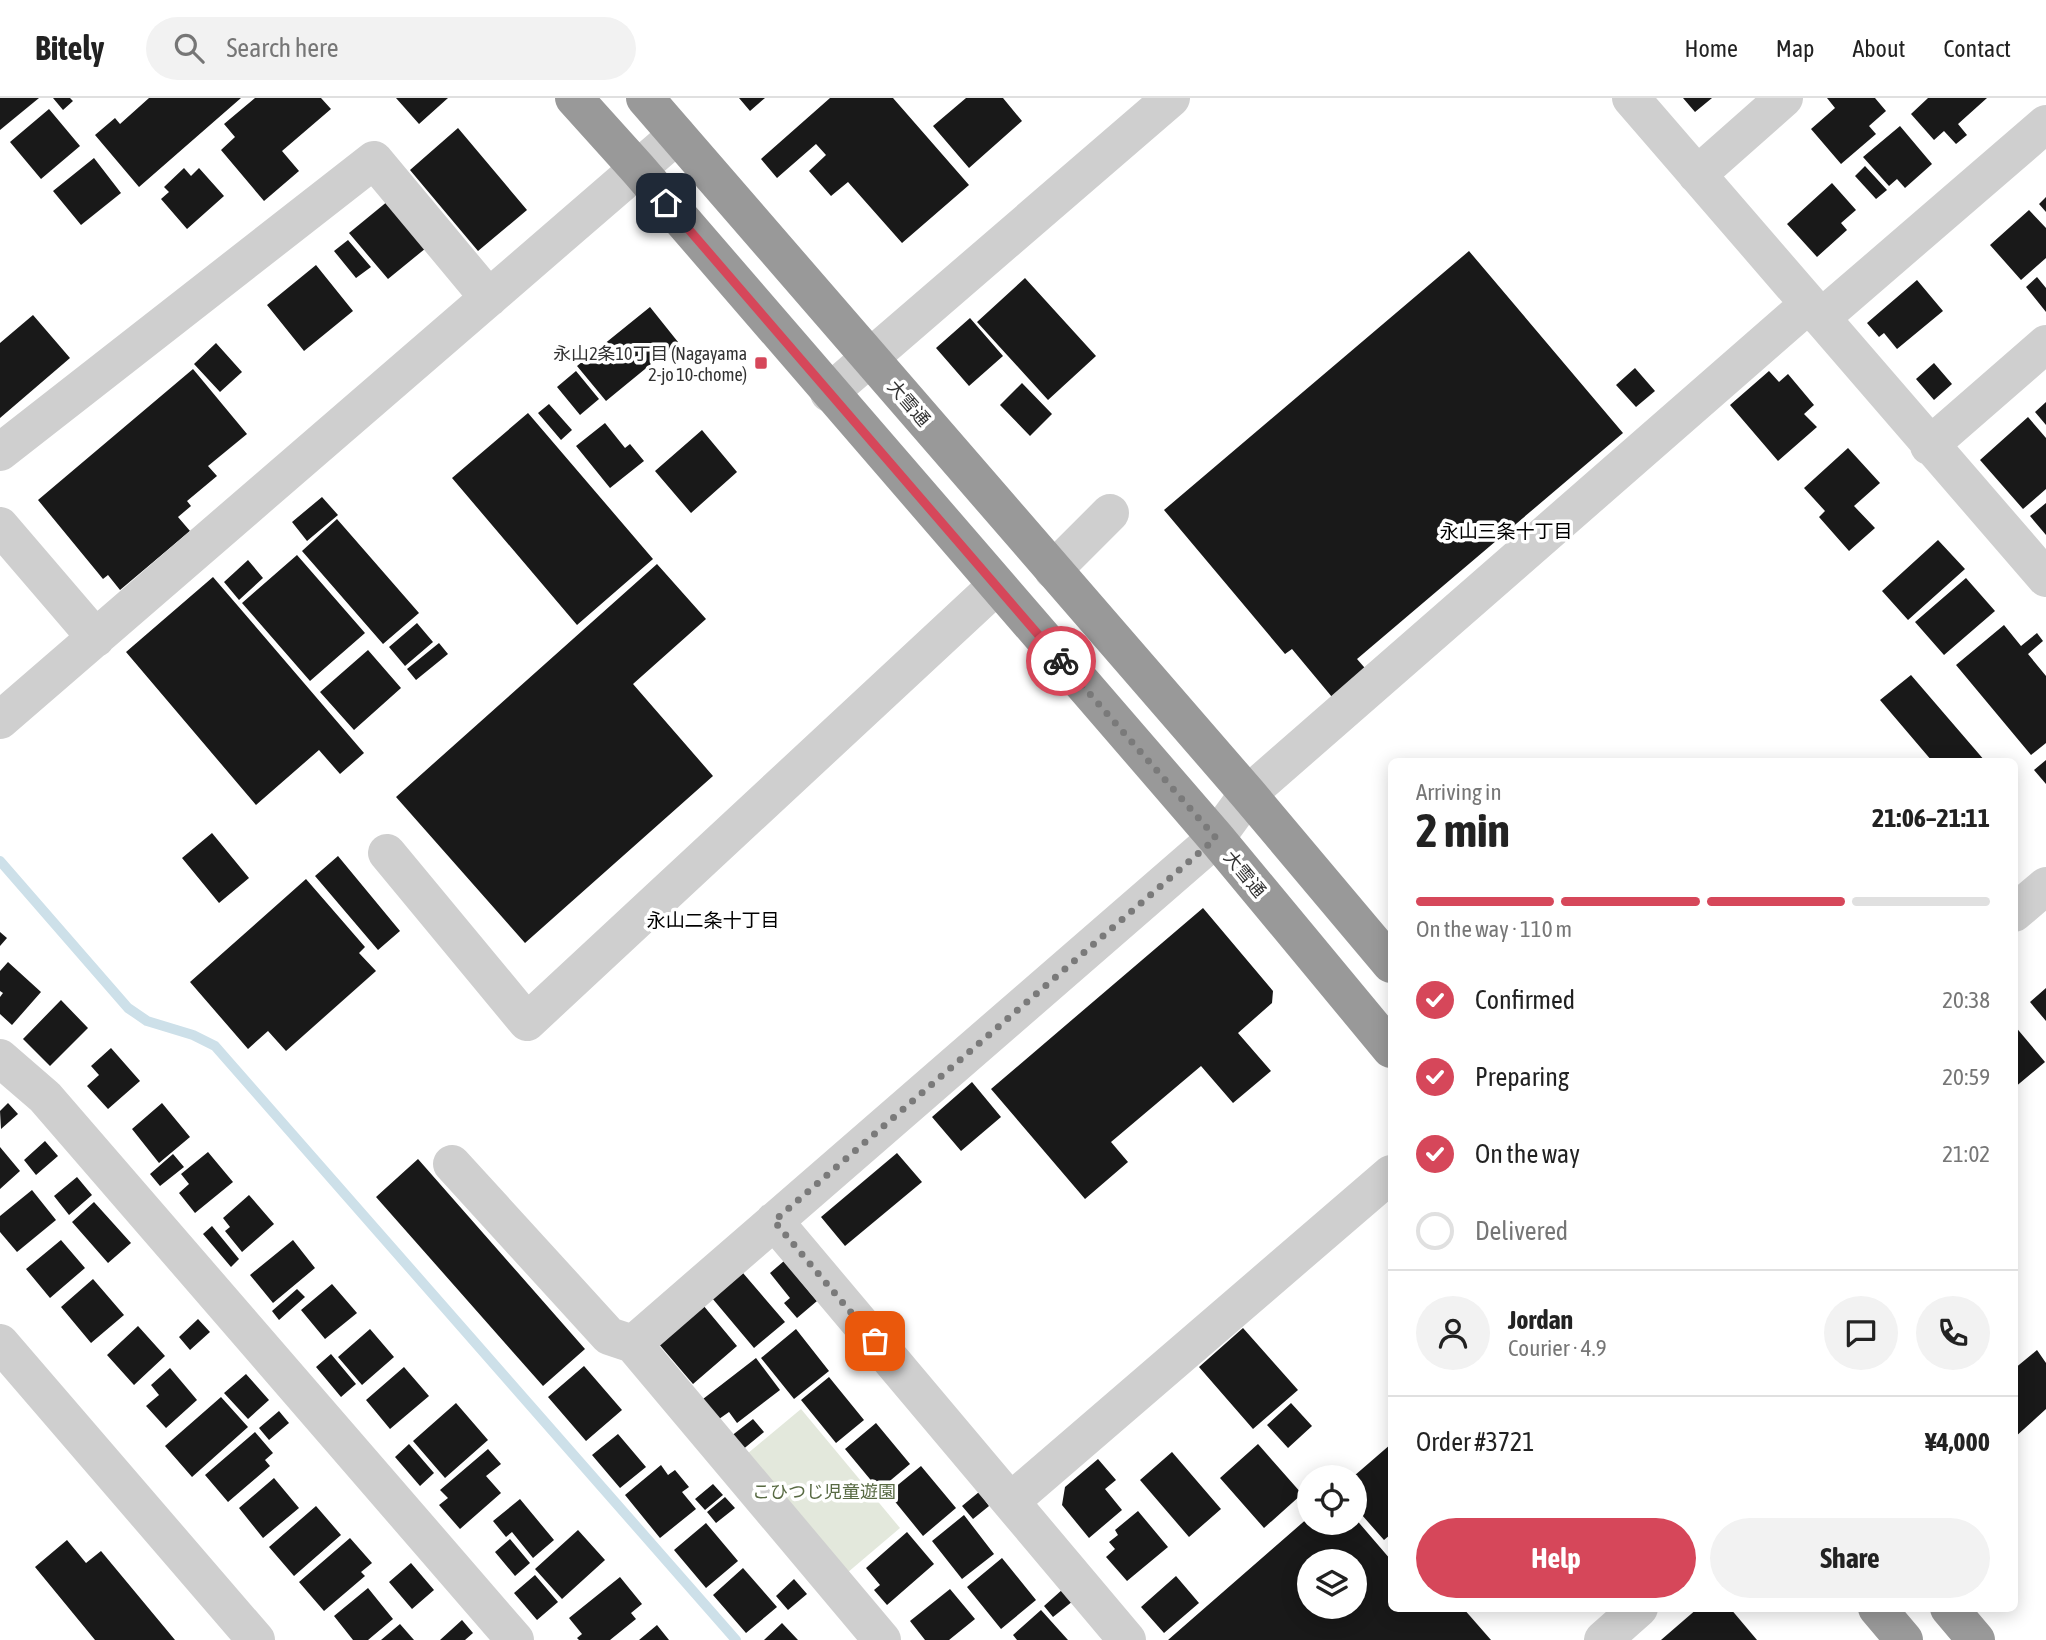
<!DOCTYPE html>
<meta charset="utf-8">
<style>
body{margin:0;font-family:"Asap Condensed","Noto Sans JP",sans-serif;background:#f2f2f2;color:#222;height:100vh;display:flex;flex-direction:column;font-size:26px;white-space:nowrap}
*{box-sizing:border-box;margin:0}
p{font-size:23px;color:#767676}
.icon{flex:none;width:38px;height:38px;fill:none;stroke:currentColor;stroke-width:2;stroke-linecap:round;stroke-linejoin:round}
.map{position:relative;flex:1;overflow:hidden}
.sheet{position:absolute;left:1388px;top:660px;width:630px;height:854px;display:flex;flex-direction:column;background:#fff;border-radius:10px;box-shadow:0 4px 18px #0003}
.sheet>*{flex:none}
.fabs{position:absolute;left:1297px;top:1367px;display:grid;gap:14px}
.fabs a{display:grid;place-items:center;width:70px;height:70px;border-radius:50%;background:#fff;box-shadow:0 4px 18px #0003;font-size:35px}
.pin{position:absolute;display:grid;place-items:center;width:60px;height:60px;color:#fff;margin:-30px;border-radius:14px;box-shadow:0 4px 10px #0006}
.courier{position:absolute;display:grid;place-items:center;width:70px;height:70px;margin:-35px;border:5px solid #d6475a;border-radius:50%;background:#fff;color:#222;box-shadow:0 2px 9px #0007}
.summary em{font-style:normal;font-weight:700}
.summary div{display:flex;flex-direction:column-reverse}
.summary{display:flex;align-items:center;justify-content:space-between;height:119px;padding:0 28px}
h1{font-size:46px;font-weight:700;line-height:52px}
.bar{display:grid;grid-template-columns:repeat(4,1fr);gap:10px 7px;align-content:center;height:84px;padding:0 28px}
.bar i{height:9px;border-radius:5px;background:#e0e0e0}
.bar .on{background:#d6475a}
.bar p{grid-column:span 4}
.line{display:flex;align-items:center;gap:18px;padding:0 28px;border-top:2px solid #e0e0e0}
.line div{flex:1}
.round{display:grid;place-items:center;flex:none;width:74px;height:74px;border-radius:37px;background:#f2f2f2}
ol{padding:0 28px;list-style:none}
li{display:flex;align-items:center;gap:21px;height:77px}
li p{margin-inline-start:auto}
li .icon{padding:7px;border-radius:50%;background:#d6475a;color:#fff;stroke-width:4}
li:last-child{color:#767676}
li i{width:38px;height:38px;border:4px solid #e0e0e0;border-radius:50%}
.primary-button{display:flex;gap:14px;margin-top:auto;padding:14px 28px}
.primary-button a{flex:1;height:80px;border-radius:42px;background:#d6475a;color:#fff;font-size:28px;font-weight:700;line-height:80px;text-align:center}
.primary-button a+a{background:#f2f2f2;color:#222}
header{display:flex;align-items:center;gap:42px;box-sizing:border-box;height:98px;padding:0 35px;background:#fff;border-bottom:2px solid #e0e0e0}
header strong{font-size:33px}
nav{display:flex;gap:38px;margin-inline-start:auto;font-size:24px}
.search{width:490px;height:63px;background:#f2f2f2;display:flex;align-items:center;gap:18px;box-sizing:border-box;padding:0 24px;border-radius:38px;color:#767676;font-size:26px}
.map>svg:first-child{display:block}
.green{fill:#e3e8dc}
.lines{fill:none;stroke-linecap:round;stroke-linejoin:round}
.stream{stroke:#cde0e9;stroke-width:10}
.building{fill:#191919;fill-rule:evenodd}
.minor{stroke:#cfcfcf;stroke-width:38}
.highway{stroke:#999;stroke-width:38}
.done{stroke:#7a7a7a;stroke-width:7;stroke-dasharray:0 12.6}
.route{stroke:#d6475a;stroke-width:9}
.poi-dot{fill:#d6475a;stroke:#fff;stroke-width:2.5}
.labels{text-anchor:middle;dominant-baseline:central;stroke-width:7;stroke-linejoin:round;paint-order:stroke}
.poi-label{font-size:18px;fill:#323232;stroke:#fff;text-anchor:end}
.street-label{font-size:18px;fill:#323232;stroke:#fff}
.park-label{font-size:18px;fill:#586a43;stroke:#fff}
.neighbourhood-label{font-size:19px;fill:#000;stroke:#fff}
</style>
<header>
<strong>Bitely</strong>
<div class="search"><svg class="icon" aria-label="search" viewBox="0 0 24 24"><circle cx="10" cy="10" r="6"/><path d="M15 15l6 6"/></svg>Search here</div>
<nav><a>Home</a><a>Map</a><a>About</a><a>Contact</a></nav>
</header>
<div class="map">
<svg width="2046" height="1542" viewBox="0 0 2046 1542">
<rect width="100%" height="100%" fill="#fff"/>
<path class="green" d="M801 1311 900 1430 847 1475 747 1356Z"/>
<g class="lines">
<path class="stream" d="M0 763 128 910 147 923 193 937 215 948 736 1542"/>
</g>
<path class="building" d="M0 0H39L0 32Z
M53 0H70L73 3 63 12Z
M149 0H241L139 89 95 37 115 20 120 26Z
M255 0H321L331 11 282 53 299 73 264 103 221 52 235 39 224 26Z
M396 0H448L419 26Z
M739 0H765L750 13Z
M830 0H893L969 87 902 145 848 84 831 98 809 73 826 57 816 46 777 80 761 61Z
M966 0H1003L1022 23 969 70 933 28Z
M1683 0H1712L1695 14Z
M1827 0H1875L1886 13 1869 28 1876 36 1841 66 1811 31 1835 10Z
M1928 0H1987L1958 26 1967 37 1956 46 1944 33 1934 42 1911 16Z
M49 11 80 48 41 81 10 44Z
M1900 28 1932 66 1905 90 1897 81 1889 88 1863 59Z
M458 30 527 112 478 153 410 72Z
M94 60 121 95 81 127 53 93Z
M1865 68 1887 92 1876 101 1855 78Z
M184 70 191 78 199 70 224 98 187 131 161 101 169 94 164 89Z
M1832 85 1856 112 1841 125 1847 132 1817 159 1787 126Z
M2046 99V114L2039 106Z
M388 103 426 150 388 181 349 135Z
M2029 112 2046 130V160L2021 182 1990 147Z
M348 142 371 169 356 180 334 153Z
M1469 153 1623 335 1357 561 1371 577 1337 605 1292 551 1285 556 1164 412Z
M316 167 353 213 304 253 267 207Z
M2037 179 2046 190V214L2026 189Z
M1025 180 1096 258 1048 302 977 224Z
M1917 182 1943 213 1897 251 1884 235 1879 239 1867 225Z
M650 209 678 244 606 303 577 268Z
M33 217 70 260 0 320V245Z
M970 220 1003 258 969 288 936 250Z
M216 245 242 274 220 294 194 266Z
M1934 265 1952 286 1934 302 1916 281Z
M1635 270 1655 293 1636 309 1616 287Z
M193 271 247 336 208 368 217 378 187 403 191 408 178 419 190 433 120 492 108 477 103 481 38 402Z
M576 273 599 301 580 317 557 289Z
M1769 273 1779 284 1788 276 1814 307 1804 316 1817 329 1778 363 1730 307Z
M1022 285 1052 316 1030 338 1000 307Z
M2046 304V327L2035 314Z
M549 306 572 332 561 342 538 315Z
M528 315 653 461 577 527 452 380Z
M2028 319 2046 340V391L2023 411 1980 362Z
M605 325 625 350 630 346 644 363 610 390 576 348Z
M702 332 737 374 691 415 655 373Z
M1848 350 1880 385 1854 408 1875 430 1849 453 1819 419 1825 413 1804 390Z
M322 399 338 417 307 443 292 424Z
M2046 405V437L2030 418Z
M337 421 419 515 383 546 302 453Z
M1938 442 1965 471 1908 522 1882 493Z
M297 457 365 535 310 583 242 505Z
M248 462 263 480 239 502 224 484Z
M657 466 706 521 633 586 713 678 525 845 396 699Z
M213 479 364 655 340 676 319 652 256 707 126 554Z
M1966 480 1995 513 1944 557 1915 524Z
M417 525 433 544 405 568 389 549Z
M2004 527 2021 548 2037 535 2043 543 2028 556 2046 578V645L2031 657 1956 567Z
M439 545 448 556 416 582 407 571Z
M368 552 401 590 354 632 320 594Z
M1911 577 1985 663H1932L1880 602Z
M2046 662V686L2034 672Z
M212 735 249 780 219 805 182 760Z
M338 758 400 833 378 852 315 778Z
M306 781 365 849 359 855 376 873 286 953 268 933 248 951 190 884Z
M1203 810 1273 893 1272 905 1238 935 1271 973 1233 1005 1201 968 1111 1044 1128 1064 1085 1101 991 991Z
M0 834 7 840 0 848Z
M8 864 41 894 12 927 0 916V899L3 895 0 893V873Z
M2046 890V923L2030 904Z
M61 902 88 930 50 968 23 941Z
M2014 927 2045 964 2014 990Z
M111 950 140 983 108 1011 87 988 99 977 91 968Z
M972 984 1001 1019 961 1053 932 1019Z
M8 1005 18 1016 1 1031 0 1013Z
M162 1005 190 1039 159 1065 132 1031Z
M45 1043 58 1058 36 1077 24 1062Z
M0 1049 20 1073 0 1091Z
M208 1054 233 1084 195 1115 179 1095 189 1086 181 1076Z
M897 1055 922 1084 845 1148 821 1119Z
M173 1056 184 1069 160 1088 150 1076Z
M418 1061 585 1251 543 1288 376 1099Z
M77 1079 92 1097 69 1117 54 1098Z
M32 1092 56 1122 17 1154 0 1134V1118Z
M249 1097 274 1126 242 1154 225 1133 230 1129 223 1120Z
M94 1104 131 1145 108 1165 72 1124Z
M212 1128 239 1161 231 1169 203 1136Z
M61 1142 85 1170 50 1200 26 1171Z
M293 1142 315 1170 273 1205 250 1177Z
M784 1163 817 1203 797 1220 784 1205 790 1200 770 1175Z
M743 1175 785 1224 754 1250 712 1200Z
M93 1181 124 1217 91 1245 61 1209Z
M332 1186 357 1215 325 1241 301 1212Z
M297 1191 305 1199 279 1222 272 1213Z
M703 1207 737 1248 693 1286 658 1245Z
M198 1221 210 1234 190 1252 179 1239Z
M138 1228 165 1258 134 1287 107 1257Z
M1243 1230 1298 1292 1253 1331 1199 1269Z
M370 1231 394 1259 362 1287 338 1259Z
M796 1231 829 1273 794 1301 761 1260Z
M2037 1252 2046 1265V1311L2014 1340V1271Z
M331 1256 356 1286 341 1299 316 1269Z
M756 1260 780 1292 737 1325 729 1314 719 1321 703 1301Z
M584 1268 622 1312 586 1343 548 1299Z
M404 1269 429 1298 390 1331 366 1302Z
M170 1270 197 1302 166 1330 146 1308 159 1297 151 1287Z
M246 1276 269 1302 248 1321 224 1295Z
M829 1279 864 1322 836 1345 801 1302Z
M221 1299 248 1329 192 1379 165 1348Z
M456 1305 488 1342 445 1380 413 1343Z
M1291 1305 1312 1328 1288 1350 1267 1327Z
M279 1313 289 1325 269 1342 259 1330Z
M753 1321 764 1334 741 1353 730 1339Z
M876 1325 910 1366 879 1392 845 1351Z
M255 1334 273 1355 265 1362 270 1368 228 1404 205 1377Z
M618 1336 646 1369 620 1390 592 1357Z
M409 1346 434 1375 420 1388 395 1359Z
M1258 1346 1302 1396 1264 1430 1220 1380Z
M1391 1346V1436L1384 1442 1354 1408V1378Z
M488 1351 501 1366 486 1378 501 1395 460 1431 439 1407 448 1400 440 1392Z
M1172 1354 1221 1411 1189 1439 1140 1382Z
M1098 1361 1116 1382 1105 1391 1122 1412 1089 1440 1062 1407 1065 1389Z
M661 1367 668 1377 675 1372 689 1389 682 1394 696 1411 660 1440 625 1397Z
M921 1368 956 1410 923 1438 888 1395Z
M274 1380 299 1410 263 1440 239 1410Z
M713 1386 723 1397 705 1412 695 1401Z
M979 1394 989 1408 973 1421 962 1408Z
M725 1399 735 1410 716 1425 707 1414Z
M520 1401 554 1442 533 1460 512 1434 506 1439 493 1423Z
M316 1408 341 1437 294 1478 269 1449Z
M1138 1413 1168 1449 1127 1483 1106 1459 1115 1451 1109 1444 1118 1437 1115 1432Z
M964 1417 994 1456 962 1481 932 1443Z
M1309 1419V1424H1354V1419L1391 1462V1510L1434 1512 1463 1510 1491 1542H1168ZM1309 1463H1354V1508H1309Z
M706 1425 738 1463 706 1490 674 1452Z
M578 1432 605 1462 562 1501 535 1471Z
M907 1434 934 1466 887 1507 874 1492 880 1487 866 1470Z
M350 1440 372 1465 361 1474 365 1478 324 1513 299 1484Z
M510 1441 530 1465 515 1478 495 1454Z
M67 1442 86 1465 101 1453 175 1542H95L35 1469Z
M1002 1460 1036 1502 1001 1531 967 1489Z
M411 1465 434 1492 412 1511 389 1484Z
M743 1470 777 1509 746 1535 713 1497Z
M535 1477 558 1504 537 1522 514 1495Z
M1176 1478 1199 1505 1164 1535 1141 1509Z
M620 1479 642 1506 631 1515 636 1521 610 1542H579L577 1540 582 1536 569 1520Z
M794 1481 807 1496 788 1512 776 1498Z
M368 1490 393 1521 368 1542H353L334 1518Z
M950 1491 975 1521 949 1542H925L910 1523Z
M1063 1491 1073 1503 1053 1519 1044 1508Z
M1698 1510H1730L1757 1542H1661Z
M1041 1512 1068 1542H1017L1013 1537Z
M462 1522 473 1535 465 1542H440Z
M782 1525 798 1542H764Z
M400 1526 414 1542H381Z
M657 1527 669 1542H639Z"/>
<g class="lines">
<path class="minor" d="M1631 0 2046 480
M1697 77 1784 0
M1821 220 2046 26
M829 295 1171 0
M1929 348 2046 246
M0 354 374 62 489 200
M0 428 96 540
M1053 472 1110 415
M0 622 677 37
M387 755 527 924 996 488
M2014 815 2046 788
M0 960 45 999 515 1542
M452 1066 609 1238 633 1246
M774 1123 1127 1542
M0 1245 256 1542
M1011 1403 1391 1076
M882 1542 633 1246 1216 740 1248 696 1809 206
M1603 1542 1639 1510"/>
<path class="highway" d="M574 0 638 71 1216 740 1391 951
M645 0 1248 696 1391 866
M1877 1510 1904 1542
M1949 1510 1976 1542"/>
</g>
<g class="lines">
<path class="done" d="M875 1243 774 1123 1216 740 1061 563"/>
<path class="route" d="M666 105 1061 563"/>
</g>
<rect class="poi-dot" x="754" y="258" width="14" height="14" rx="3.5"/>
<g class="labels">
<g class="poi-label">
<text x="747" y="255">永山2条10丁目 (Nagayama<tspan x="747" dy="21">2-jo 10-chome)</tspan></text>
</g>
<g class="street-label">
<text transform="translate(909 305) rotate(49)">大雪通</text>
<text transform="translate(1245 776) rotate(50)">大雪通</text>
</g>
<g class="park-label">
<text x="824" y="1393">こひつじ児童遊園</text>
</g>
<g class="neighbourhood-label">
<text x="1506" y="433">永山三条十丁目</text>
<text x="713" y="822">永山二条十丁目</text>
</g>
</g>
</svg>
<div class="fabs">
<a><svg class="icon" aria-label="locate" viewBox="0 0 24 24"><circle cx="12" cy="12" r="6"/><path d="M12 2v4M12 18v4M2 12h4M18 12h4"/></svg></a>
<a><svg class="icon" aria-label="layers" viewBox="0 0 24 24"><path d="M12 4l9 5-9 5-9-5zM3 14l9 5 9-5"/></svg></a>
</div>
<div class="pin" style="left:875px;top:1243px;background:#ea580c"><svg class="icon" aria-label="bag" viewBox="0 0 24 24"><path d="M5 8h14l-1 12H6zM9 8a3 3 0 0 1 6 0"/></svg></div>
<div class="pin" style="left:666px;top:105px;background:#1f2937"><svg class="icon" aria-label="home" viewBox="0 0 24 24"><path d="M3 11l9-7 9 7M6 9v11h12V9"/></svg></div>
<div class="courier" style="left:1061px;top:563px"><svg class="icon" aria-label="bike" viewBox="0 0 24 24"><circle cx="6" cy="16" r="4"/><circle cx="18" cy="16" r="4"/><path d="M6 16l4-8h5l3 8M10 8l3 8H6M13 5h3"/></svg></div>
<section class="sheet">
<div class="summary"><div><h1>2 min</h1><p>Arriving in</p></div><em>21:06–21:11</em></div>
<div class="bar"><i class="on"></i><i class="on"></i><i class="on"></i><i></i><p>On the way · 110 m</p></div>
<ol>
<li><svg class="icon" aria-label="check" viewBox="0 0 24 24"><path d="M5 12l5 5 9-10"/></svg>Confirmed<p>20:38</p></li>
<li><svg class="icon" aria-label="check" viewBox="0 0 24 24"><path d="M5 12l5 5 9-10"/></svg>Preparing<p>20:59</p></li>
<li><svg class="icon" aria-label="check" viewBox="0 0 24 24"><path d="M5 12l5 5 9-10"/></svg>On the way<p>21:02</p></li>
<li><i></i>Delivered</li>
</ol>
<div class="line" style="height:126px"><a class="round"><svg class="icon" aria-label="person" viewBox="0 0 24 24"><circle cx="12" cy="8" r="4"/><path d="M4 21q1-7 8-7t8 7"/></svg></a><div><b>Jordan</b><p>Courier · 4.9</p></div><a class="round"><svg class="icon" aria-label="chat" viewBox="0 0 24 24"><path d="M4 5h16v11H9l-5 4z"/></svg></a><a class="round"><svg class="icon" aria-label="phone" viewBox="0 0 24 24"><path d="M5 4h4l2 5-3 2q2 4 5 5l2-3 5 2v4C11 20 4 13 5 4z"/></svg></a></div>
<div class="line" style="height:91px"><div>Order #3721</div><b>¥4,000</b></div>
<div class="primary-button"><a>Help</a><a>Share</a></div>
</section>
</div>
